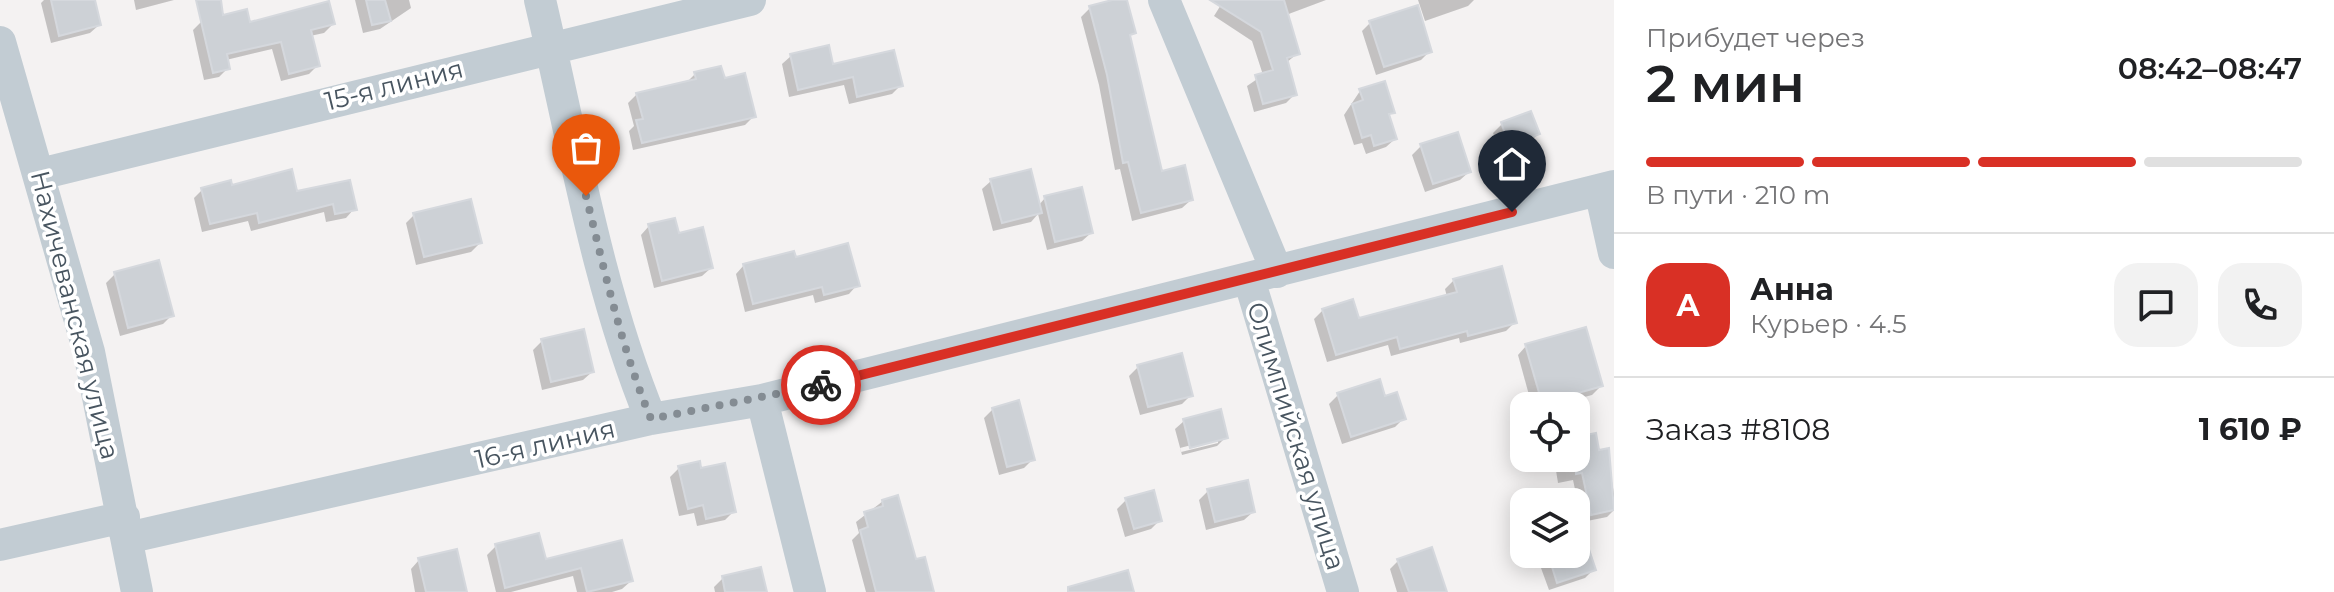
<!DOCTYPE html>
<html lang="ru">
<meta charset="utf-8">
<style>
body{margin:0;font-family:Montserrat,sans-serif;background:#f2f2f2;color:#202124;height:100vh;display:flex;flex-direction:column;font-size:30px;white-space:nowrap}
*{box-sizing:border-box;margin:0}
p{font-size:26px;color:#757577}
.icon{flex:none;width:44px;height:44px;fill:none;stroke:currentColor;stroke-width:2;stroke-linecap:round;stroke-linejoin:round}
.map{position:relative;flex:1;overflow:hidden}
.sheet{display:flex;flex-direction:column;background:#fff;width:720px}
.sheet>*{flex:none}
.fabs{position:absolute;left:1510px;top:392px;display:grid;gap:16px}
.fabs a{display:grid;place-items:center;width:80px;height:80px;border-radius:16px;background:#fff;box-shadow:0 4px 20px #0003;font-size:40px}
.pin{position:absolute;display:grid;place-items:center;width:68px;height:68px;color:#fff;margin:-82px -34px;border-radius:50% 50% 50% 0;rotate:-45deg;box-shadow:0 0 8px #0007}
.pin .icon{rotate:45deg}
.courier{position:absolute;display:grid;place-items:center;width:80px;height:80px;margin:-40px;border:6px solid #d93025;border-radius:50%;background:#fff;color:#222;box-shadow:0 2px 10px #0007}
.head em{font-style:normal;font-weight:600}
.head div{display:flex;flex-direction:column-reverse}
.head{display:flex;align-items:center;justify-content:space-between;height:136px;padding:0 32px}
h1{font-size:52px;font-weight:600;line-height:60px}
.bar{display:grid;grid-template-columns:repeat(4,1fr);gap:12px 8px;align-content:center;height:96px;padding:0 32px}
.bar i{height:10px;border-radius:6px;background:#e0e0e0}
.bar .current{background:#d93025}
.bar p{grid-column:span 4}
.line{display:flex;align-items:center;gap:20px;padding:0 32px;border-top:2px solid #e0e0e0}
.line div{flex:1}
.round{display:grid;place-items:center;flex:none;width:84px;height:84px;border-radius:24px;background:#f2f2f2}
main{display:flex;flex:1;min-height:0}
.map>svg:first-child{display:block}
.shadow{fill:#0003;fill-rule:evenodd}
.building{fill:#cdd1d6;stroke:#d5d8dd;stroke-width:2}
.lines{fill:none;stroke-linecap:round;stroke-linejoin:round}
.minor{stroke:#c2ccd3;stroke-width:32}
.done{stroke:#848c93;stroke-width:8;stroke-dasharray:0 14.4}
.route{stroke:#d93025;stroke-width:10}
.labels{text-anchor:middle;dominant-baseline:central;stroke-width:7;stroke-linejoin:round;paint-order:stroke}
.street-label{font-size:26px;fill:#485560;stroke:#fff}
</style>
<main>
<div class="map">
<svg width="1614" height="592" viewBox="0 0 1614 592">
<rect width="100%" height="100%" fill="#f4f2f2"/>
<path class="shadow" d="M44 0H93L99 25 90 33 51 43 41 3Z
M134 0H174L136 10Z
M355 0H409L411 8 380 29 363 33Z
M1125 0 1134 32 1128 37 1160 174 1191 200 1182 208 1132 221 1120 169 1115 170 1099 85 1081 17 1090 8Z
M1224 0H1326L1286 15 1298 53 1286 63 1295 94 1286 103 1254 112 1247 86 1263 75 1252 41 1214 16Z
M1418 0H1474L1468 6 1425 21Z
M202 21 248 24H333L324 33 310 36 318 65 309 74 281 81 272 49 226 60 228 68 219 77 204 80 193 30Z
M1370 23 1430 51 1421 60 1376 75 1362 31Z
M791 56 832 67 901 85 892 94 849 104 844 85 789 97 782 64Z
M695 74 723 81 754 116 745 125 633 150 629 131 634 126 628 103 637 94 686 83Z
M1360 91 1392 112 1388 117 1395 139 1386 147 1366 154 1362 143 1354 145 1344 115Z
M1502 124 1538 134 1529 143 1501 153 1493 133Z
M1421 146 1469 172 1460 180 1425 192 1412 155Z
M991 181 1038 206 1045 198 1091 233 1082 241 1047 250 1038 214 1031 222 993 231 982 189Z
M231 187 295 193 354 209 346 218 326 222 324 212 251 231 248 221 202 232 194 198 202 190Z
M414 215 480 243 471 252 416 265 406 223Z
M649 226 677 236 711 268 702 276 654 288 641 235Z
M794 259 857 285 849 294 815 303 813 295 745 312 736 274 744 265Z
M115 274 172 315 163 324 120 336 106 283Z
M1454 280 1515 322 1506 331 1460 343 1459 338 1391 356 1388 345 1327 362 1314 319 1323 310 1357 321 1447 297 1445 289Z
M542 341 592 372 583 380 542 390 533 350Z
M1526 346 1601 386 1592 395 1551 406H1532L1518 355Z
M1138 367 1191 395 1182 404 1140 415 1129 376Z
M1338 395 1384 398 1404 418 1395 427 1342 444 1329 404Z
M993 409 1033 459 1024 468 999 475 984 418Z
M1184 421 1226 437 1217 446 1182 455 1175 429ZM1218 438V443L1181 452 1180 448Z
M1576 439 1597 452 1607 450 1614 494V510L1607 517 1582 522 1573 480 1558 483 1554 458H1576Z
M679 468 700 471 734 511 725 520 697 526 694 513 679 516 670 477Z
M1208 491 1253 512 1244 520 1206 530 1199 500Z
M1126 500 1160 520 1151 529 1125 537 1117 509Z
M883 501 915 562 932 592H866L852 540 859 533 856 522Z
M1576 538 1594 569 1585 578 1549 590 1537 557 1576 554Z
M621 542 631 581 622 589 612 592H577L573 576 511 592H496L487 555 496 546 544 562Z
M419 560 466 592H415L411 569Z
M1398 561 1445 592H1397L1390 569Z
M723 578 765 592H715L714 587Z"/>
<path class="building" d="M51 0H95L101 25 59 36Z
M196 0H221L223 15 247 9 250 22 329 1 335 24 311 30 320 66 289 74 281 42 227 54 230 69 213 73Z
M366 0H385L391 21 372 25Z
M1112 0H1127L1136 33 1130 35 1162 171 1185 165 1193 200 1141 213 1128 162 1123 163 1107 75 1089 6Z
M1210 0H1284L1300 54 1287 58 1297 95 1263 104 1255 75 1273 70 1261 32Z
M1418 5 1432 52 1384 67 1369 21Z
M829 45 833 64 894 50 903 86 857 97 853 77 798 90 790 54Z
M721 66 725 78 745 73 756 117 642 143 636 120 643 119 636 93 696 79 694 72Z
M1385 81 1395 113 1389 114 1397 139 1374 146 1371 135 1362 138 1352 104 1363 100 1359 89Z
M1531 111 1540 134 1509 146 1501 122Z
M1458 132 1471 172 1433 184 1420 144Z
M292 169 297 191 350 180 357 210 335 214 333 204 259 223 257 213 210 224 201 188 231 180 232 185Z
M1031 169 1042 213 1002 223 990 179Z
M1082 187 1093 233 1055 242 1044 196Z
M471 199 482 243 424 257 413 213Z
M675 218 679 233 703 227 713 268 662 281 648 224Z
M848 243 860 286 824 295 822 287 753 304 743 264 794 251 796 257Z
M159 260 174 316 128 328 114 272Z
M1502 266 1517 323 1468 336 1467 331 1400 349 1397 337 1336 355 1322 309 1353 299 1359 318 1457 292 1453 279Z
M1586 327 1603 386 1542 403 1525 344Z
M584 329 594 372 551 382 541 339Z
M1182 353 1193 396 1148 407 1137 365Z
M1380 379 1385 396 1397 392 1406 419 1351 437 1337 393Z
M1019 400 1035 460 1007 467 992 408Z
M1221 409 1228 438 1190 448 1183 419Z
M1596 433 1599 450 1609 448 1614 510 1591 515 1582 473 1576 474V437Z
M700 461 701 468 725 463 736 512 706 519 703 505 688 509 678 466Z
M1248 480 1255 512 1215 522 1207 489Z
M1154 490 1162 521 1134 529 1125 498Z
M898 495 916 559 925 557 934 592H876L860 530 868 527 864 512 883 506 882 500Z
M1576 520H1579L1596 570 1557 583 1548 554H1576Z
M539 533 546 559 622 540 633 581 587 592 581 568 505 588 495 544Z
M1432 547 1447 592H1409L1397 559Z
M457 549 467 592H426L418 558Z
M761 567 767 592H725L722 576Z
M1128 570 1134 592H1068V587Z"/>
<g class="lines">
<path class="minor" d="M540 0C572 136 598 291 651 419
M1164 0 1277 272
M0 42 89 352 137 592
M40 174 750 0
M1600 190 1614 253
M1249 279 1343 592
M762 400 810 592
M127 538 651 419 762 400 1614 186
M0 545 124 517"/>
</g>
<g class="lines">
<path class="done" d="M586 196C605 272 621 347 651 419L821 385"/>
<path class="route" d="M821 385 1512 212"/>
</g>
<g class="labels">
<g class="street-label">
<text transform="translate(394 85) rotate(-14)">15-я линия</text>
<text transform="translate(75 315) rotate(76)">Нахичеванская улица</text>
<text transform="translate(1296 436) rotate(73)">Олимпийская улица</text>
<text transform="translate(545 444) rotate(-13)">16-я линия</text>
</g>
</g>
</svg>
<div class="fabs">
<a><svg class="icon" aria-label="locate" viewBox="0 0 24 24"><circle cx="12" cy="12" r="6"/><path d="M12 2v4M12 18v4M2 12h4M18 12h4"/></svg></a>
<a><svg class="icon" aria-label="layers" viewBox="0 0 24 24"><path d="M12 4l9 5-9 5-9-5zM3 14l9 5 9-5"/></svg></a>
</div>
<div class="pin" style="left:586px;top:196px;background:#ea580c"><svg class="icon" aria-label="bag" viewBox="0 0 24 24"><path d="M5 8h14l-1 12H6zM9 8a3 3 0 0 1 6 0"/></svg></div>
<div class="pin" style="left:1512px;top:212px;background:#1f2937"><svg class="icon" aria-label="home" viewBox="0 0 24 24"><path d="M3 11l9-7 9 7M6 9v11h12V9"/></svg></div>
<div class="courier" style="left:821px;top:385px"><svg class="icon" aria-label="bike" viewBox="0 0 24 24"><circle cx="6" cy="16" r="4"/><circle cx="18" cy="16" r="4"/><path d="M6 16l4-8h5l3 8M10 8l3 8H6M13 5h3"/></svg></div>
</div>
<section class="sheet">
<div class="head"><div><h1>2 мин</h1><p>Прибудет через</p></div><em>08:42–08:47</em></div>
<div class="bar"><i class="current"></i><i class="current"></i><i class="current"></i><i></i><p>В пути · 210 m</p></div>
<div class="line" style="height:144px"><b class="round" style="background:#d93025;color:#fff">А</b><div><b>Анна</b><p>Курьер · 4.5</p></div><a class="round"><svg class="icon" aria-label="chat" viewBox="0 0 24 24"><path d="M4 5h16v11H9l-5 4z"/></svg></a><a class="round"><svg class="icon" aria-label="phone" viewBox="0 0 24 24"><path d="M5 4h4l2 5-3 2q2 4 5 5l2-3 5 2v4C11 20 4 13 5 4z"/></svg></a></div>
<div class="line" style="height:104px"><div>Заказ #8108</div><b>1 610 ₽</b></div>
</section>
</main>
